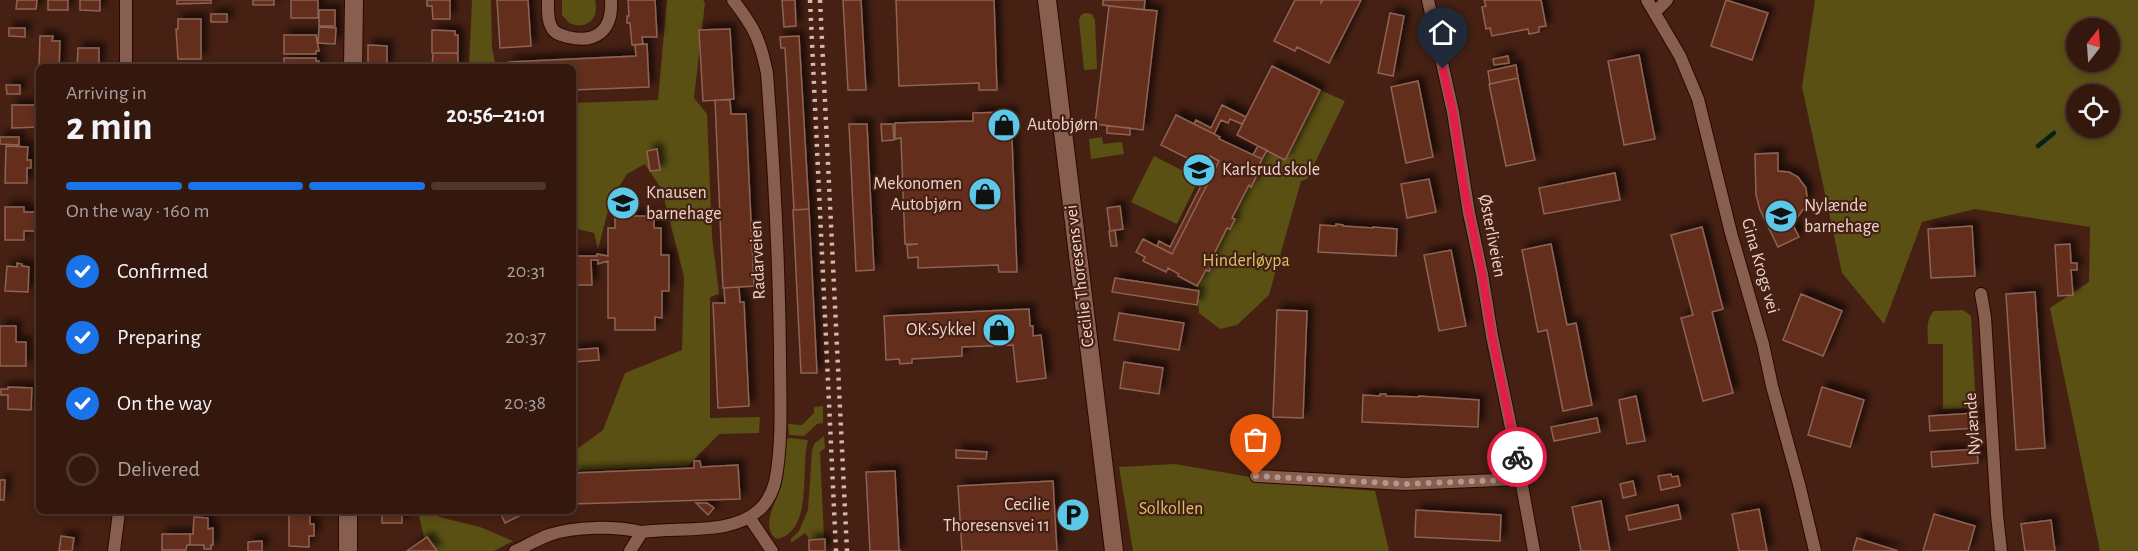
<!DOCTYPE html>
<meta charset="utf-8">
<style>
body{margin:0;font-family:"Alegreya Sans",sans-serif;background:#3f251c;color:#f1f3f6;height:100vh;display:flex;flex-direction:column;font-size:22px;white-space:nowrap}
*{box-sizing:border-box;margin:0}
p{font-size:20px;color:#a9a09e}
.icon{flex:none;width:33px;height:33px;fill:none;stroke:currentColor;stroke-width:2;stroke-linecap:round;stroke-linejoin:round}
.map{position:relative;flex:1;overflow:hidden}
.side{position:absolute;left:36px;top:64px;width:540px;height:450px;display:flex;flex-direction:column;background:#34180e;border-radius:9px;box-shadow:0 3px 9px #0003,0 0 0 2px #4e372e}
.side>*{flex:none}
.needle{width:39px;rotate:17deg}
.controls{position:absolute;left:2066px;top:18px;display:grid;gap:12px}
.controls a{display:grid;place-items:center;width:54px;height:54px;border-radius:50%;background:#34180e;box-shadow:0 3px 9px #0003,0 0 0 2px #4e372e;font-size:30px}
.pin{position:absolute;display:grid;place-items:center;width:51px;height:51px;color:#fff;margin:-62px -26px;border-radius:50% 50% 50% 0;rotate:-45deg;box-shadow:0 0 6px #0007}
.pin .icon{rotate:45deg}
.courier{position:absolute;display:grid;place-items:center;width:60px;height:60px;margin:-30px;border:4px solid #e11d48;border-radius:50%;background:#fff;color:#222;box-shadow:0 2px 8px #0007}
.overview em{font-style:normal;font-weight:600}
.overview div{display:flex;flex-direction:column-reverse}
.overview{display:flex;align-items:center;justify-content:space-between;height:102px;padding:0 30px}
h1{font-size:39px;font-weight:600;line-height:45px}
.bar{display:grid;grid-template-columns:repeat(4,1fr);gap:9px 6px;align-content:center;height:72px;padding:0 30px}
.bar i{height:8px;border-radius:4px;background:#4e372e}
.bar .active{background:#1a73e8}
.bar p{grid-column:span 4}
ol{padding:0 30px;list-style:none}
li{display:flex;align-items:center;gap:18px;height:66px}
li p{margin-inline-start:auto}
li .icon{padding:6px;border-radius:50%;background:#1a73e8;color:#fff;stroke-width:4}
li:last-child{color:#a9a09e}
li i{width:33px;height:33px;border:3px solid #4e372e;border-radius:50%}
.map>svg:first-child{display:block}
.green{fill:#5a5014;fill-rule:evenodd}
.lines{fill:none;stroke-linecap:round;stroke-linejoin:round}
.stream{stroke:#022414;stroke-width:4.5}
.building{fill:#632e1b;stroke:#8e6355;stroke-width:1.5;filter:url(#shadow)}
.street-casing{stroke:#2a0800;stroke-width:14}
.secondary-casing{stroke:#2a0800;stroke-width:20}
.street{stroke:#885e4f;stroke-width:12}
.secondary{stroke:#885e4f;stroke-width:18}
.rail{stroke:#d3b8af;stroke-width:4.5;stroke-dasharray:3 6;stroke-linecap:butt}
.done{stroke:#b3968c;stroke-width:6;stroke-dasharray:0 10.8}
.route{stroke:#e11d48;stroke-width:8}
.labels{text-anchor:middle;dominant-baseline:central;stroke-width:4.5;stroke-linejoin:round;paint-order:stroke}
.poi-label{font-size:18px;fill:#eed5cd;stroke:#452013;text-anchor:start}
.street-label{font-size:18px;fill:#eed5cd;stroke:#452013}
.park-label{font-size:18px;fill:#d4c56b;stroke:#452013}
</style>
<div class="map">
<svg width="2138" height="551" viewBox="0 0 2138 551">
<defs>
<filter id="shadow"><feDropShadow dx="5.5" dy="-5.5" stdDeviation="3" flood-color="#0009"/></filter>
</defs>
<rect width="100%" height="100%" fill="#452013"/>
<path class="green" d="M472 0H491L492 48 496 67H469Z
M562 0H595C600 18 587 31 569 23L562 15Z
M667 0H703L705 3 694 98 707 114 712 236 719 294 710 297V418L760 417 759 433 719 434 688 466 573 471V452L603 430 625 373 682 350 684 277 662 190 645 164 627 174 611 199 598 249 594 233 573 228V103L658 100Z
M1815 0H2138V551H2100L2050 308 2089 282 2090 227 1975 209 1922 222 1884 324 1842 273 1802 87ZM2076 28H2109V62H2076ZM2076 94H2109V128H2076Z
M1085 13 1092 14 1095 20 1097 69 1084 70 1079 20 1081 15Z
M1320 90 1345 101 1307 179 1301 181 1269 295 1237 325 1220 329 1199 313 1197 286 1206 270 1209 271 1213 262 1211 260 1227 228 1235 219 1232 218 1249 185 1252 186 1256 178 1254 176 1267 150 1285 160Z
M1102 137 1103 144 1122 142 1124 154 1091 159 1089 139Z
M1154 156 1199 179 1177 224 1131 202Z
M1963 310 1971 316 1976 408 1943 409V344H1928C1928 333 1925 320 1934 311Z
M823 406V423L817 424 804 436 789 435 788 424 802 425 814 413V407Z
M824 436 825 448 820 452 824 538 809 539 805 533 791 543V539L799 531 808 510 812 451 814 444Z
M789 438 808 440C800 468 814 531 777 539 758 527 779 498 782 482 785 468 785 453 786 439Z
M1175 464 1296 485 1375 491 1389 551H1133L1119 467Z
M418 512H437L439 517 480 527 513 541 494 551H434L424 537Z"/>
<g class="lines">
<path class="stream" d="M2038 146 2054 133"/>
</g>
<path class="building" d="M17 0H37L36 9H16Z
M48 0H68V10H48Z
M80 0H100V11L80 10Z
M177 0H211V3L177 4Z
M253 0H274V5H253Z
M291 0H318V18H291Z
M427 0H450V19H433L432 6H427Z
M497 0H528L531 46 500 48Z
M628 0H655L657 37H642L643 44 632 45 630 23H627V16H629Z
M782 0H795L796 26 784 27Z
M843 0H861L866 90H848Z
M896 0H994L997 90H979V83L899 86Z
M1103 0H1145L1144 10 1103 5Z
M1295 0H1321V3L1323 0H1361L1329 63 1297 47 1295 51 1274 41Z
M1484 0H1541L1546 26 1539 27V32L1529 34 1528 29 1492 36 1490 28 1486 29 1482 7 1486 6Z
M1726 0 1768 13 1752 60 1711 46Z
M1109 6 1157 11 1143 130 1095 124Z
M319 10H335V26H319Z
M1390 13 1404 16 1393 76 1378 73Z
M211 14H227V22H211Z
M178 19H201V59H178L176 29H178Z
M319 27 336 28 335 44 318 43Z
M9 28H25V37L9 36Z
M730 29 734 99 703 101 699 30Z
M432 30 455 31V35H458V53H432Z
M284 35H316L319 51H316V54H284Z
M40 36H53L52 41H60L59 68H39Z
M799 36 809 209 794 210 785 48H781L780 37Z
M647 44 649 87 573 90V68H509V62L636 56 635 45Z
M368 45 387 46V68H368Z
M78 48H99V68H77Z
M433 53H456L458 55V68H432Z
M1639 55 1655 139 1624 145 1608 61Z
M1508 56 1509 63 1494 65 1493 59Z
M284 58H316V61H319V68H284Z
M1516 65 1518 78 1490 84 1488 71Z
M1272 66 1320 90 1285 160 1237 135Z
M1518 78 1535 160 1506 166 1489 84Z
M1418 81 1433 157 1406 163 1391 87Z
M6 85H20V94H7Z
M715 100H730L731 114H746L754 286 723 288Z
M12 105H39V127L12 128Z
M1222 105 1246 117 1242 124 1230 119 1228 123 1221 120 1214 134 1194 124 1196 120 1211 128Z
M1011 112 1017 272H999L998 265 918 268V257L908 258 907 245 918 244H905L901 138 895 139V123L973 121V113Z
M1176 115 1220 137 1219 139 1262 159 1254 176 1256 177 1251 187 1249 185 1232 218 1235 219 1230 229 1227 228 1211 260 1213 262 1209 271 1206 270 1197 286 1178 276 1179 274 1168 268 1166 272 1143 261 1145 257 1136 252 1143 239 1172 254 1219 161 1210 156 1205 167 1161 145Z
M849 124H867L874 270 856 271Z
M881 124H893L894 140 882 141Z
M1107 126 1130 128V135L1107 133Z
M0 137H19V145L0 144Z
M6 146 28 147 27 160H31V168H27V183H5Z
M1258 146 1267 150 1262 159 1253 155Z
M657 149 660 170 650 171 647 151Z
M1778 153V171L1789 172 1798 177 1806 188 1807 197 1805 207 1797 218 1793 220 1789 212 1783 214 1788 225 1792 223 1799 237 1778 247 1760 210 1756 195 1755 154Z
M1210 156 1219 161 1172 254 1157 246 1159 241 1170 247 1211 166 1206 164Z
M1615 173 1620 200 1544 214 1539 188Z
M1429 179 1436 212 1407 218 1401 184Z
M1120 206 1123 229 1110 231 1107 208Z
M5 207H24V212H39V231H24V240H5Z
M809 209 817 373H801L793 210Z
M615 216H654V228H661V255H669V291H662V318L655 317V330H615V318H608V261L598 264V260H591L592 285H573V256H597V254L608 256V228H615Z
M1336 224 1343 225V226L1373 228V227L1397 229 1396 256 1318 252 1320 225 1336 226Z
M1972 226 1975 276 1931 278 1928 229Z
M1702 227 1723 309 1712 312 1733 393 1703 401 1681 318 1693 315 1671 235Z
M1115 230 1117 246H1111L1109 231Z
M1551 244 1567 325 1576 323 1592 405 1563 411 1547 330 1538 332 1522 250Z
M2070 244 2071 263H2077V270H2071L2073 295 2058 296 2055 245Z
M1451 250 1466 326 1439 331 1424 255Z
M17 263 22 264V266L29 267 28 292 5 291 7 266 17 267Z
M1115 278 1199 291 1197 305 1112 292Z
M739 287 740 302H744L749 406 718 408 713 303H725L724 288Z
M2035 292 2045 448 2016 450 2006 294Z
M1801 294 1842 311 1823 356 1783 340Z
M1029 309 1030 326H1033V336L1041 335 1046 378 1017 382 1013 345 962 347V356L912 359V363L900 364 899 359 886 360 884 316Z
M1277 310 1307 311 1303 418 1273 417Z
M1119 313 1184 323 1179 350 1114 340Z
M0 326H16V342H26V366H0Z
M598 348 599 360 574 362 573 350Z
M1124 362 1163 368 1159 394 1120 388Z
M8 387 32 388 31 410 8 409V395H1V389H8Z
M1822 387 1864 400 1850 447 1808 435Z
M1380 394H1386V396L1419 397V396L1479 400 1478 427 1362 422 1363 395 1380 396Z
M1636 396 1645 441 1627 444 1619 400Z
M1975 413 1976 428 1930 431 1929 416Z
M1597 418 1600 432 1554 441 1551 427Z
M1977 449 1978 463 1932 467 1931 452Z
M956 450 987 452 986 459 956 458Z
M694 461H700L701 467 738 465 740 499 573 504V473L694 468Z
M895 471 899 550 901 551H870L866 472Z
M1671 474 1672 477 1678 476 1680 486 1661 490 1658 476Z
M0 480H5L4 500H0Z
M1053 481 1057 551H962L958 486Z
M1633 481 1636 495 1623 498 1620 484Z
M1601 501 1610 551H1581L1572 507Z
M696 503H707L714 508 708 515Z
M1678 505 1681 519 1629 530 1626 516Z
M1759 509 1767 551H1739L1732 514Z
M1416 510 1501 515 1500 541 1415 537Z
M382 512H402V523H382Z
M500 512H527L505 523Z
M289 513H310V524H314V536H309V547L289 546Z
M1934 514 1975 526 1968 551H1923Z
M194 517 208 518V529L213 528V545H211V549H204V545H190V534H193Z
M2051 520 2055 551H2025L2021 524Z
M162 534H190V545H187L186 550H162Z
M61 536 74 538 72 551H59Z
M427 537 437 551H407Z
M1857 538 1898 551H1853Z
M825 539V551H809V540Z
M262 541V551H248V542Z"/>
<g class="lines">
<g class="street-casing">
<path id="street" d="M548 0C548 9 547 20 552 28 555 34 561 35 568 37 596 44 613 30 611 0
M1428 0 1453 112 1469 213 1482 274 1492 336 1515 447 1534 551
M1647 0 1680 56 1698 99 1731 233 1763 344 1772 386 1799 484 1815 551
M1656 11 1667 0
M126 68V0
M1981 294 1985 317 1997 515 2001 551
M1256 476 1405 484 1520 479
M749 517 772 551
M114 551 119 512
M515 551C526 546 538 539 549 535 575 526 615 526 642 532
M630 551 642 532C678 526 736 537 763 506 768 500 773 490 775 482 783 444 780 394 780 354 779 261 774 166 767 73 760 39 754 27 733 0"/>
</g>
<g class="secondary-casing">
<path id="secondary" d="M1047 0 1114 551
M353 68 354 0
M348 551V512"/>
</g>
<use href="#street" class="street"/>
<use href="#secondary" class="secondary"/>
<path class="rail" d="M810 0 836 551
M820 0 847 551"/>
</g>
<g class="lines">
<path class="done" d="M1256 476 1405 484 1504 480 1520 479 1517 457"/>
<path class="route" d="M1443 69 1453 112 1464 188 1482 274 1492 336 1517 457"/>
</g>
<defs>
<g id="shop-disc" transform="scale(1.725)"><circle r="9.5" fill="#5bc8e7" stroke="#452013"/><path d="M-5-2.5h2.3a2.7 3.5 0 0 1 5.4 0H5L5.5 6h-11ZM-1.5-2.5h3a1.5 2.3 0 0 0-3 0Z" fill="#111"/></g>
<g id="school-disc" transform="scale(1.725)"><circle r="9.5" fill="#5bc8e7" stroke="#452013"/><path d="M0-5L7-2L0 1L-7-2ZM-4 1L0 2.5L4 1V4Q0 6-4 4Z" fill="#111"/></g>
<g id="parking-disc" transform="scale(1.725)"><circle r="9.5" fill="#5bc8e7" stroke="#452013"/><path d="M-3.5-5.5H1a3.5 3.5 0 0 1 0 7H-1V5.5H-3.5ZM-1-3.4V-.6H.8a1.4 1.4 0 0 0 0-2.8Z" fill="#111"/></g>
</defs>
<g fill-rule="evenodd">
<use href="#shop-disc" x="1004" y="125"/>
<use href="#school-disc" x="1199" y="170"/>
<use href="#shop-disc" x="985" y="194"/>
<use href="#school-disc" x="623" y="203"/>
<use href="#school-disc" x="1781" y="216"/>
<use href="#shop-disc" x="999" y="330"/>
<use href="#parking-disc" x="1073" y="515"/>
</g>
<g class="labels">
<g class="poi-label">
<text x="1027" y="125">Autobjørn</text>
<text x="1222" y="170">Karlsrud skole</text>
<text x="962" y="184" text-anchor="end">Mekonomen<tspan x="962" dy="21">Autobjørn</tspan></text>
<text x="646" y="193">Knausen<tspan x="646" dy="21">barnehage</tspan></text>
<text x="1804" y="206">Nylænde<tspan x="1804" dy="21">barnehage</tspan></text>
<text x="976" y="330" text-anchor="end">OK:Sykkel</text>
<text x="1050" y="505" text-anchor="end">Cecilie<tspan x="1050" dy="21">Thoresensvei 11</tspan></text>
</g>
<g class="street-label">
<text transform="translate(1492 236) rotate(79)">Østerliveien</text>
<text transform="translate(758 260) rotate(-93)">Radarveien</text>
<text transform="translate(1760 266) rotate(74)">Gina Krogs vei</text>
<text transform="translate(1080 276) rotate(-97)">Cecilie Thoresens vei</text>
<text transform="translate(1973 424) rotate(-94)">Nylænde</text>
</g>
<g class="park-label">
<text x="1246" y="261">Hinderløypa</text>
<text x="1171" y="509">Solkollen</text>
</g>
</g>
</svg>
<div class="controls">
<a><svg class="needle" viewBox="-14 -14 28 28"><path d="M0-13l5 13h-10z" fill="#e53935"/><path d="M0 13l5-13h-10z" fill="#a9a09e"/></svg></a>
<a><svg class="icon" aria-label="locate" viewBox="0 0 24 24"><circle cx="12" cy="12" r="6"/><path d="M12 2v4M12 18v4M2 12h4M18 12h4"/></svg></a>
</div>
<div class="pin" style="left:1256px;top:476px;background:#ea580c"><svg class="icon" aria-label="bag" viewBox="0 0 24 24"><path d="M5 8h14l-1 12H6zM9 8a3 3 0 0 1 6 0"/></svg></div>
<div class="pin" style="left:1443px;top:69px;background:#1f2937"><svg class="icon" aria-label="home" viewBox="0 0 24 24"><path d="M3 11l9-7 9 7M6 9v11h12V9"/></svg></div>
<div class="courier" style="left:1517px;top:457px"><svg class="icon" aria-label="bike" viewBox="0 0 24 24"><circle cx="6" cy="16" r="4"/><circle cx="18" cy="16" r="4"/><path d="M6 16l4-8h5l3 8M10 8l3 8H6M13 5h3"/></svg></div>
<section class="side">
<div class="overview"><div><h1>2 min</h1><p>Arriving in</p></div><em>20:56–21:01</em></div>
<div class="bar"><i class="active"></i><i class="active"></i><i class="active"></i><i></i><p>On the way · 160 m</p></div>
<ol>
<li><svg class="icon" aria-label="check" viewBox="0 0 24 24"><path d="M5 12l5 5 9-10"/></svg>Confirmed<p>20:31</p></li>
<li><svg class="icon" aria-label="check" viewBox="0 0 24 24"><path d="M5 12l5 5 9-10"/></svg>Preparing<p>20:37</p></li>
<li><svg class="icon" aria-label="check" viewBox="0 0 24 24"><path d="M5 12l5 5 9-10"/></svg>On the way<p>20:38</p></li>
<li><i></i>Delivered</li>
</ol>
</section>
</div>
